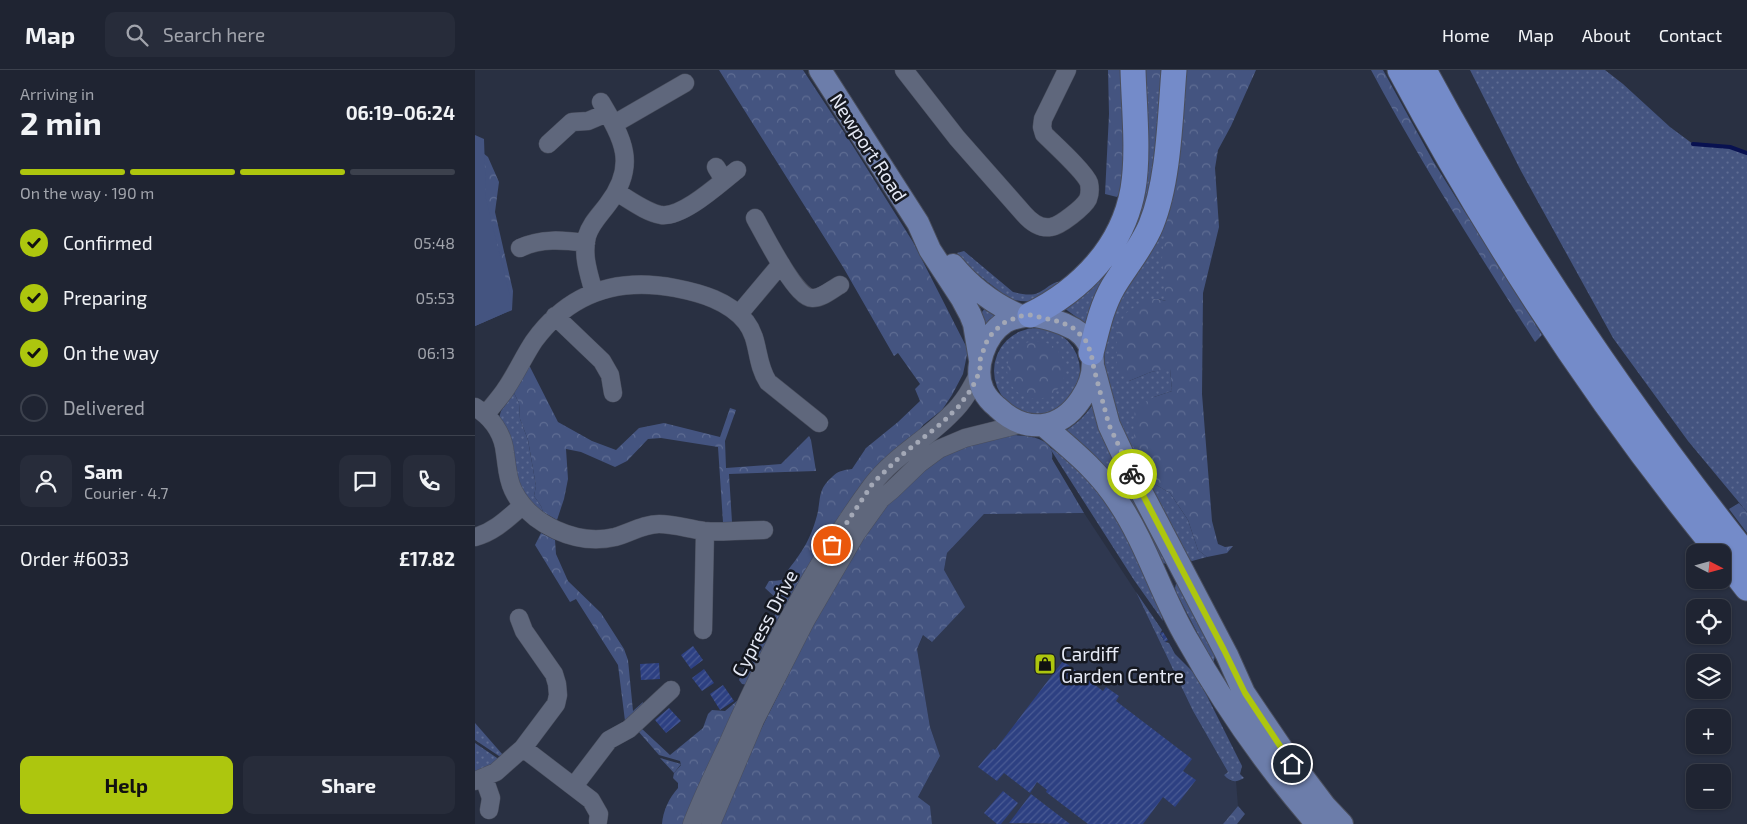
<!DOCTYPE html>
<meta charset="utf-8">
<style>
body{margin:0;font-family:"Exo 2",sans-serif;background:#272c3a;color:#f1f3f6;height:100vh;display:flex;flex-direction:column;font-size:19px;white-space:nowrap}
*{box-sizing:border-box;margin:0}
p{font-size:16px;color:#a1a4ac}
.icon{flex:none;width:28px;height:28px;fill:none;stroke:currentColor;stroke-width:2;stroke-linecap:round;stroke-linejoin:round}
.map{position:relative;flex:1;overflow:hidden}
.panel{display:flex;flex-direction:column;background:#1f2432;width:475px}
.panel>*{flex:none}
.needle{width:32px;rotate:96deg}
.tools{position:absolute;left:1211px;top:474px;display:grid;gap:10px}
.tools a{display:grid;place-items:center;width:45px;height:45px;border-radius:10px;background:#1f2432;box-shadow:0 1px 4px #0004,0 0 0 1px #3c414d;font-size:25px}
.pin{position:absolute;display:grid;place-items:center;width:42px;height:42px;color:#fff;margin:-21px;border:2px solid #fff;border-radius:50%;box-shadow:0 1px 5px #0007}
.courier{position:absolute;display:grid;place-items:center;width:50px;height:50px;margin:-25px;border:4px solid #adc60e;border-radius:50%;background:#fff;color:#222;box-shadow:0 1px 6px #0007}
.headline em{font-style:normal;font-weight:700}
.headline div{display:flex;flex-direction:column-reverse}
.headline{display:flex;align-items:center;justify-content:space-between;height:85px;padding:0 20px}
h1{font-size:32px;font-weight:700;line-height:38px}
.bar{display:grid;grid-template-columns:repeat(4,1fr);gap:8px 5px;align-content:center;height:60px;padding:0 20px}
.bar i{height:6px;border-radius:4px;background:#3c414d}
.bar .selected{background:#adc60e}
.bar p{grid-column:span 4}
.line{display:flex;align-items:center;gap:12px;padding:0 20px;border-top:1px solid #3c414d}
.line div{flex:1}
.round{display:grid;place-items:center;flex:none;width:52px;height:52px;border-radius:10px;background:#272c3a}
ol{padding:0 20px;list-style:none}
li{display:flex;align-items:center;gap:15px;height:55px}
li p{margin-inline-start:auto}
li .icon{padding:5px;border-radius:50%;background:#adc60e;color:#111;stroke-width:4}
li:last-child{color:#a1a4ac}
li i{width:28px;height:28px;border:2px solid #3c414d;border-radius:50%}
.button{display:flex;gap:10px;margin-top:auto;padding:10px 20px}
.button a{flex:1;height:58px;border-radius:10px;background:#adc60e;color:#111;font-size:20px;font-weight:700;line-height:58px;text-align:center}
.button a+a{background:#272c3a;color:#f1f3f6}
header{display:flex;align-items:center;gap:30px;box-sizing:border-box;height:70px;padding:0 25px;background:#1f2432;border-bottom:1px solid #3c414d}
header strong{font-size:24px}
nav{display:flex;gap:28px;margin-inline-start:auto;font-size:18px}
.search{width:350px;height:45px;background:#272c3a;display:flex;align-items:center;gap:12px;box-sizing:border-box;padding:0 18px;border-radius:10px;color:#a1a4ac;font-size:19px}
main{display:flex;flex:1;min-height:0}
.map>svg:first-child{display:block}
.built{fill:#2f3850}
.grass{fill:url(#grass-dots)}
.forest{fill:url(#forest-crowns)}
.park{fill:#445480}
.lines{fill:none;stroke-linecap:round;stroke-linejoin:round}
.stream{stroke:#081150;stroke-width:4}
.building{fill:url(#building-hatch)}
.minor-casing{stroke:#494e5d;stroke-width:19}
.major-casing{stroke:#494e5d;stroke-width:24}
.highway-casing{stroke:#494e5d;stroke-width:27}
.minor{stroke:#5f677c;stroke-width:18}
.major{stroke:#6c7daa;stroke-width:22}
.highway{stroke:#748bc9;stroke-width:25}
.done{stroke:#a3a8b6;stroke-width:5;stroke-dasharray:0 9}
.route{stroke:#adc60e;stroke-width:6}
.labels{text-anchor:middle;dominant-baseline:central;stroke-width:5;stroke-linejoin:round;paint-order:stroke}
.street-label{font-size:19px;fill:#e5e9f5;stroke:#151820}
.poi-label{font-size:19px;fill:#e5e9f5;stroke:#151820;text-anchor:start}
</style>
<header>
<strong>Map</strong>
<div class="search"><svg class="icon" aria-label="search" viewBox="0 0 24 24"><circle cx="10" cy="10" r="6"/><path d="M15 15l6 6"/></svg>Search here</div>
<nav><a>Home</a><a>Map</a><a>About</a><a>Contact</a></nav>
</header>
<main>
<section class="panel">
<div class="headline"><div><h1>2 min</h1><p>Arriving in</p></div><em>06:19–06:24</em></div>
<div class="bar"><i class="selected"></i><i class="selected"></i><i class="selected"></i><i></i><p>On the way · 190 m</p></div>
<ol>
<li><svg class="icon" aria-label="check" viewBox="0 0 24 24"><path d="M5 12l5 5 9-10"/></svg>Confirmed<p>05:48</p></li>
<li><svg class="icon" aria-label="check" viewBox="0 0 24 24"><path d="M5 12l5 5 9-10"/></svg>Preparing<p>05:53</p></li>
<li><svg class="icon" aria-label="check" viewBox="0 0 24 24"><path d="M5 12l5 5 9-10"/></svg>On the way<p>06:13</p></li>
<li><i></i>Delivered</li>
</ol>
<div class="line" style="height:90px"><a class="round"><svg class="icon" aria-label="person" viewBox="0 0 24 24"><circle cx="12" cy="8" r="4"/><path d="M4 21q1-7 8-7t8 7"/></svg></a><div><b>Sam</b><p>Courier · 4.7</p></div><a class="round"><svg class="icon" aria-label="chat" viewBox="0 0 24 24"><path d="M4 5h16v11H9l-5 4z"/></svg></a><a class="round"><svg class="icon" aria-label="phone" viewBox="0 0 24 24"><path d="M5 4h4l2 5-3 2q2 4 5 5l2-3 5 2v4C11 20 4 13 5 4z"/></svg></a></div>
<div class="line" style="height:65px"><div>Order #6033</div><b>£17.82</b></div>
<div class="button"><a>Help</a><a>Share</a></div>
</section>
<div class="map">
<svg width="1272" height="754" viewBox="0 0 1272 754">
<defs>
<pattern id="grass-dots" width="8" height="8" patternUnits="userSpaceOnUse" patternTransform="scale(1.25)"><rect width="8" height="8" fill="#445480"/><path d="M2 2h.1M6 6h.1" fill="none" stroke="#5f6d93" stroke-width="1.8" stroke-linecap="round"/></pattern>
<pattern id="forest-crowns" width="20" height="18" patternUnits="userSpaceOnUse" patternTransform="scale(1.25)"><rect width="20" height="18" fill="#445480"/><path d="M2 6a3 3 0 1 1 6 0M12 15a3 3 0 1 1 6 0" fill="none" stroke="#5f6d93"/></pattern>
<pattern id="building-hatch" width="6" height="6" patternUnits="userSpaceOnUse" patternTransform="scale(1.25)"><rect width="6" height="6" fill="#2d4082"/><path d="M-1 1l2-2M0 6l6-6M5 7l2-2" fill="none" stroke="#4b5c94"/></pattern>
</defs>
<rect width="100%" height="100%" fill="#293042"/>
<path class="built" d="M609 443 661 522 718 641 753 702 749 705 756 711H761L763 736 748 754H457L454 736 443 727 465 686 455 657 442 579 449 564 456 572 472 483 509 444Z"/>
<path class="grass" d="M995 0H1130L1148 14 1195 57 1218 74 1255 77 1272 83V442L1213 371 1138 268 1046 101Z
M691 7 683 85 663 163 611 254 589 238 634 192 669 20Z
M694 130 691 231 683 229 654 311 676 302 695 298 697 321 679 327 671 409 695 423 713 450 723 480 732 487 717 491 708 488 649 375 630 301 629 278 633 250Z
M489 181 538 222C546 224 556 226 563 223 574 218 575 212 589 211 560 231 557 238 521 224L523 220 500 202 482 183Z
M511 237 523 243 511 257 502 241 507 242Z
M519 301a43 43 0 1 1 86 0a43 43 0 1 1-86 0Z
M39 323 44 333 45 349 53 370 61 416 59 426 66 436 68 442 55 432 45 415 41 404 36 371 24 348 26 341Z
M620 331 692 494 684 492 590 361C603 353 612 344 620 331Z
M574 377 594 390 634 434 679 518 688 551 659 510Z
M702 510 740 585 738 596 734 592 726 570 701 522 700 518Z
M661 522 687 560 685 564 690 572 694 573 700 584 718 602 731 624 767 696 765 704 769 708C761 713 755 712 749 705L753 702 718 641Z
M0 653 28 685 24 686 0 670Z
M0 673 25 690 0 705Z
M185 688 206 694 199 703Z"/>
<path class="forest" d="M244 0H328L376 73 438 172 493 280 488 304 477 325 467 340 448 355 439 368 273 615 267 614 264 610 270 595 283 579 284 571 282 562 283 555 298 549 303 539 304 531 290 518 294 511C314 510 305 510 316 496 328 481 336 467 341 449 347 430 341 421 357 407 363 401 368 400 377 399L391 378 423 352 445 331 440 319 445 314 423 283 419 286 368 197Z
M633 0H648L652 111 642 127 630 124 634 44Z
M669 0H692L691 7 684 21 677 23 669 20Z
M709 0H781L756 56 743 80 740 98 744 157 728 223 727 324 737 451 743 474 750 477 758 476 752 483 732 487 723 480 713 450 695 423 671 409C663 386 654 362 661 337L679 327 697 321 695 299 676 302 654 311 642 300V259L651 243 671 229H683L691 231 687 188Z
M896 0H908L958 91 1067 265 1060 272C1003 183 946 93 896 0Z
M0 83H8L13 87 24 112 20 142 38 221 37 240 0 256Z
M532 300a29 29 0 1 1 58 0a29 29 0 1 1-58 0Z
M54 295 83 352 117 371 141 380 164 358 189 353 245 367 255 338 261 340 250 371 251 398 306 394 334 366 336 370 341 401 254 404 257 452H248L243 377 186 368 173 369 152 391 140 397 106 382 91 379 93 409 89 429 82 450 68 442 66 436 59 426 61 416 53 370 45 349 44 333 39 323V309Z
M531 365C546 365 581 365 577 389L609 443 509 444 472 483 469 500 490 537 457 572 448 565 442 579 455 657 465 686 443 727 455 736 457 754H243L263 705 358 515 408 435 449 395 482 376Z
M1264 433 1272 442V463L1254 439Z
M66 463 80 470 81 484 93 511 126 543 149 579 153 590 158 641 168 632 167 639 150 651 143 595 101 529 95 532 60 475Z
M263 630 212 754H187C188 741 194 728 203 718V713L198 708 199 703 206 695 205 691 184 685 163 661 166 658 195 685 228 658 233 644 237 640 250 641Z
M763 736 770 744 762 754H748Z"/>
<path class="park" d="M0 65 9 69 11 129 37 234V240L0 256Z"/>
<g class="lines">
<path class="stream" d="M1218 74 1255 77 1272 83"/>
</g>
<path class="building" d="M688 562 693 570 690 572 685 563Z
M218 576 228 590 216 599 206 585Z
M588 591 628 621 631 617 644 626 641 631 717 689 708 701 721 710 700 737 688 727 668 754H613L571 722 572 720 562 712 555 723 529 703 522 711 503 697 518 679 520 680Z
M184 593 185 609 166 610 165 594Z
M229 599 239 613 227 621 217 608Z
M248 615 259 631 245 640 235 624Z
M194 638 206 651 191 663 180 650Z
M528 721 543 733 526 754H522L509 743Z
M556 724 595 754 534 753Z"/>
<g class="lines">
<g class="minor-casing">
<path id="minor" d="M429 0 482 68 549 144C556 152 565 159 576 157 585 156 609 137 613 129 615 124 615 118 614 113 610 102 579 74 569 64L567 57 568 49 592 0
M139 54 210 13
M73 74 97 52 113 51 132 43
M241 97 249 110
M141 122C154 129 170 142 186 145 208 148 245 113 262 100
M280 148C289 164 321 228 337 228 346 229 357 219 365 215
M45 178C66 168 88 170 111 173
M119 223C114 204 107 186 112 166 116 153 125 145 133 134 163 95 148 69 126 32
M264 244 306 194
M80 246 127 291 135 305 138 323
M0 337C16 347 28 363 30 383 32 395 32 408 38 420 55 455 102 476 140 467 155 463 168 454 184 454 199 454 214 459 229 461 248 463 269 460 289 460
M11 344C18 335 26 327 32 317 42 302 49 286 59 271 94 223 142 207 200 218 226 223 254 231 271 252 285 270 280 292 293 312L344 353
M0 467C19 462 32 449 47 436
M228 560 230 461
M48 678 116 730 124 744 123 751
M9 708 16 728 14 740
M0 711 21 702 48 678 81 634 83 625 82 614 79 604 49 561 44 548
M99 716 134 670 154 659 196 620
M217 754C227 728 239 703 251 678 291 587 338 495 397 415 419 386 452 369 476 344 489 332 497 317 505 301
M236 754 280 650 331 550 381 464 406 429 417 420 445 393 464 379 490 368 546 354"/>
</g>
<g class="major-casing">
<path id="major" d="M345 0 443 153 455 180 487 229 495 244 499 254 505 290
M478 195C497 218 518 234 546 246
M555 245C571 248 585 251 599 259 625 275 621 307 606 329 585 361 550 364 522 337 517 333 511 326 508 320 498 298 510 265 530 252 537 248 547 246 555 245Z
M619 299 634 355 656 402 752 585 769 623 807 679 850 736 867 754
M568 355C597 380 623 400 644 433 672 475 686 525 712 569 749 635 792 697 842 754"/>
</g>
<g class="highway-casing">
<path id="highway" d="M925 0C1016 170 1122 333 1244 482
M949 0C1041 172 1151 333 1272 486
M555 245C606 220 648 177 658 119 664 84 659 36 658 0
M616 283C622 260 626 238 638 217 650 197 667 177 676 155 694 111 695 48 699 0
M1248 487 1272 518"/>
</g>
<use href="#minor" class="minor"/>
<use href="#major" class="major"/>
<use href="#highway" class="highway"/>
</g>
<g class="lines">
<path class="done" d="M357 475 398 413 428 384 468 352 484 336 497 318 505 301V290L511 273 518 262 530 252 546 246 556 245 586 252 600 259 611 271 616 283 619 299 634 355 657 404"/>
<path class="route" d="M657 404 749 580 770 623 817 694"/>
</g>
<defs>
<g id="shop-square" transform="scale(1.125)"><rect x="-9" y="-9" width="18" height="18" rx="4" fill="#adc60e" stroke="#151820"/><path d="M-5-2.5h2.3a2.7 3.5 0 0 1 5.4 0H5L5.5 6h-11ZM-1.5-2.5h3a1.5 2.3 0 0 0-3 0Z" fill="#111"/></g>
</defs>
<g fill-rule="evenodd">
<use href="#shop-square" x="570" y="594"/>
</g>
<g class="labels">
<g class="street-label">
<text transform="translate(394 77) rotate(57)">Newport Road</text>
<text transform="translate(289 553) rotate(-62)">Cypress Drive</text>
</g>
<g class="poi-label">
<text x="586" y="583">Cardiff<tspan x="586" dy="22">Garden Centre</tspan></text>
</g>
</g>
</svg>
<div class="tools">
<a><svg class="needle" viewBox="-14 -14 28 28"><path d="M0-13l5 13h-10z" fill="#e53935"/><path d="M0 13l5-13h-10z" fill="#a1a4ac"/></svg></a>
<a><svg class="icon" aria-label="locate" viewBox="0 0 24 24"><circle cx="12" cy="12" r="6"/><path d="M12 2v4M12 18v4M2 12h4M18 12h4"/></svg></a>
<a><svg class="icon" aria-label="layers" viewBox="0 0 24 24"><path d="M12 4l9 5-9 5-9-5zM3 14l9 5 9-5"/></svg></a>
<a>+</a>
<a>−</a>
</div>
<div class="pin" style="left:357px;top:475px;background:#ea580c"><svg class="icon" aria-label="bag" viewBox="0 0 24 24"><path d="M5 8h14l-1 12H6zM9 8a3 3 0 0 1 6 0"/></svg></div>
<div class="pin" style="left:817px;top:694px;background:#1f2937"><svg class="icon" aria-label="home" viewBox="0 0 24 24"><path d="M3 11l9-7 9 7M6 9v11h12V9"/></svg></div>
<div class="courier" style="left:657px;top:404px"><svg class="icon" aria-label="bike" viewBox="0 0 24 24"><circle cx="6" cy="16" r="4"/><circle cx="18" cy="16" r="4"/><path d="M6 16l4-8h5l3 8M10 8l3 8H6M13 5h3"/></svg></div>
</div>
</main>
